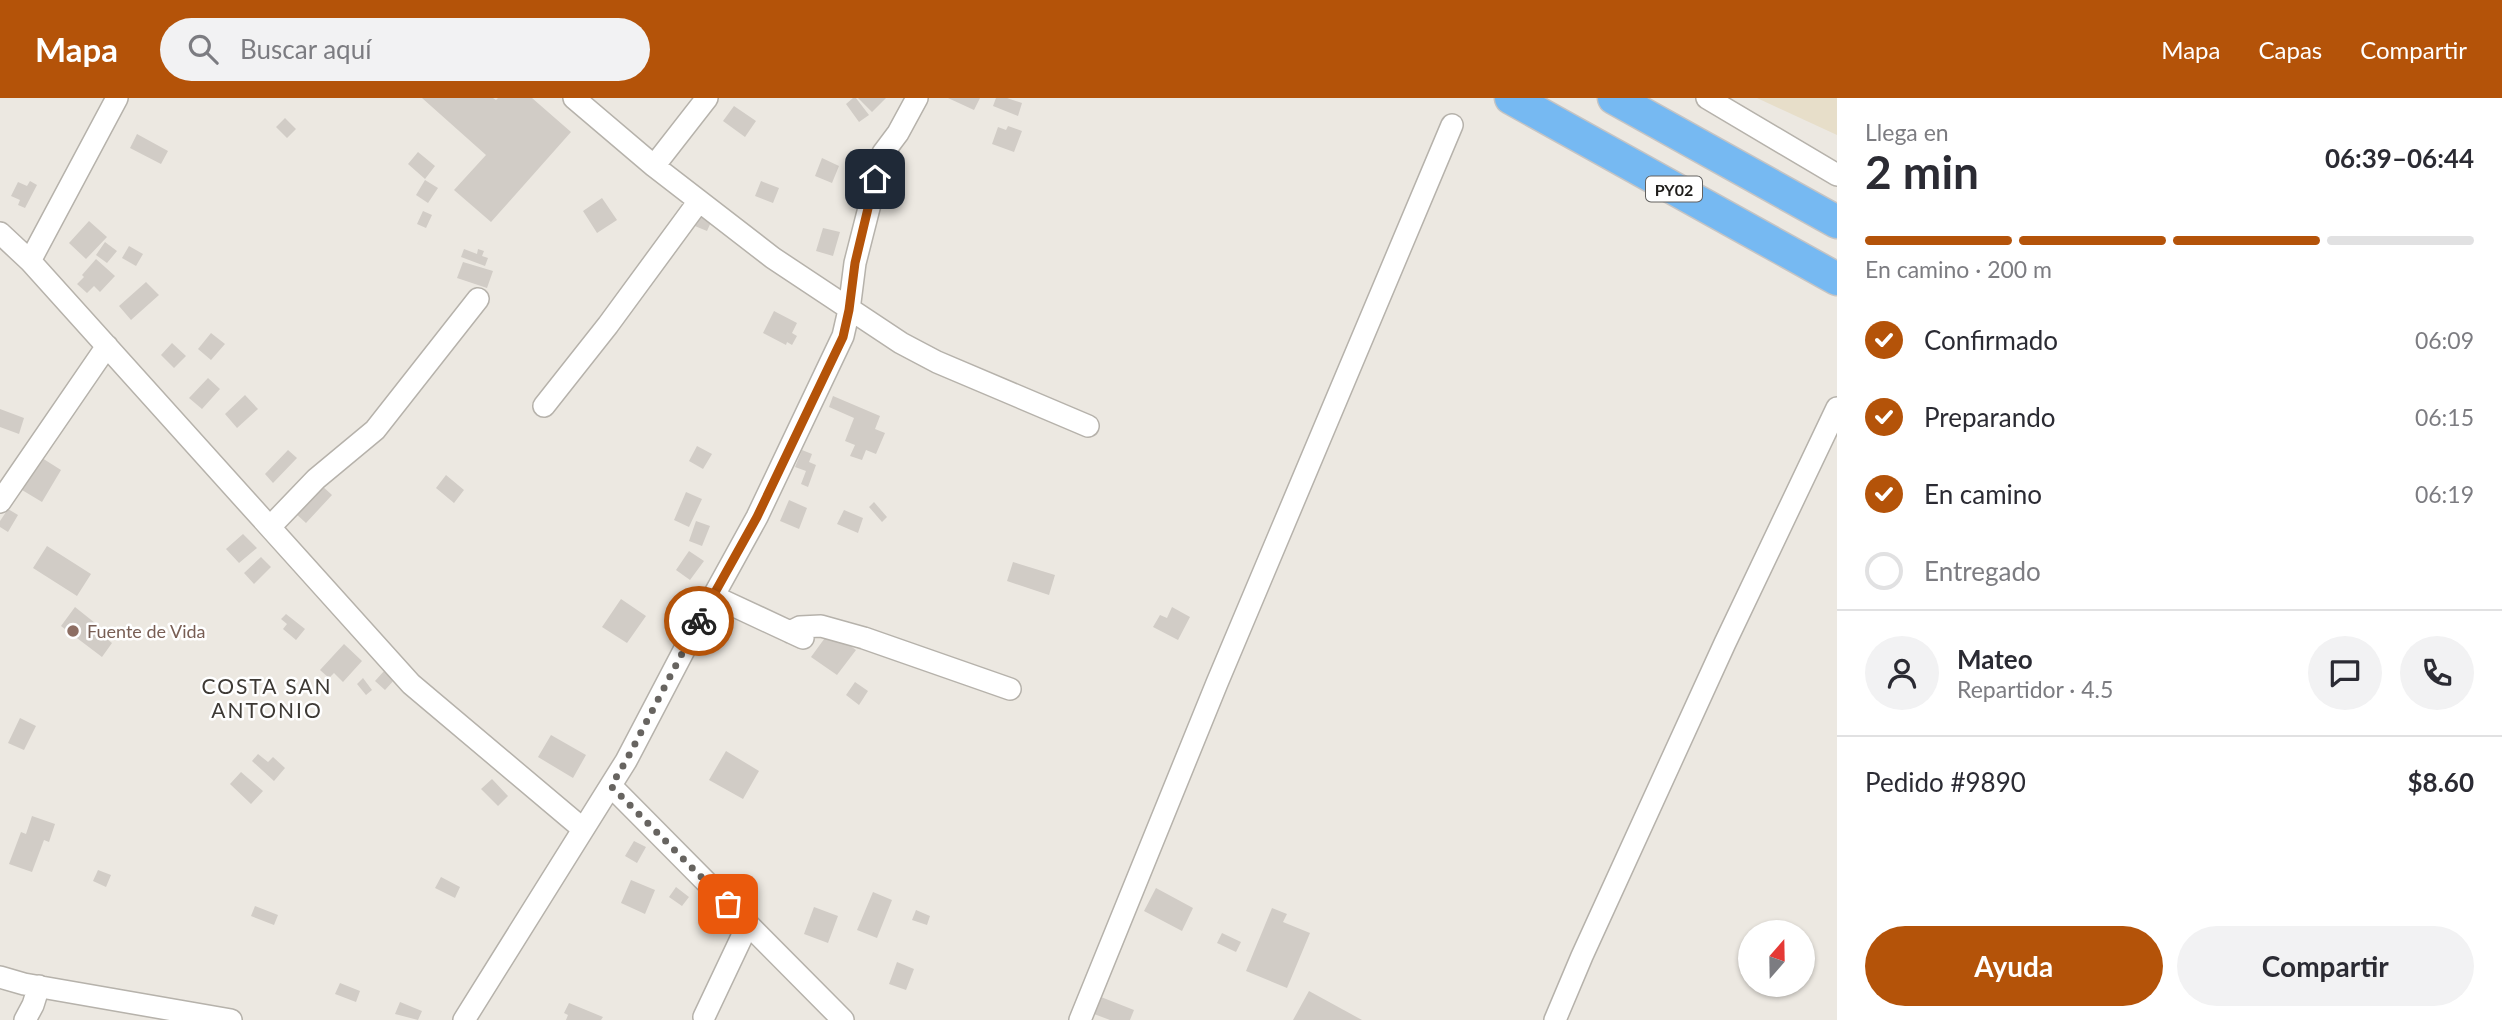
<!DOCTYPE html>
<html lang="es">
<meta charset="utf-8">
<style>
body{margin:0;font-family:Lato,sans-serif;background:#f2f2f3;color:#2b2b33;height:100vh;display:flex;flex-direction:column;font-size:26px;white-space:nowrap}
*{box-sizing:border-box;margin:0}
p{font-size:23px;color:#7c7c81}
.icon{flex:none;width:38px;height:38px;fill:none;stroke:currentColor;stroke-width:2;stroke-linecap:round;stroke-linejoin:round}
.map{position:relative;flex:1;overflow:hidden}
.panel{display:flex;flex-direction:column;background:#fff;width:665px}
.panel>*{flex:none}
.needle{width:46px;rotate:20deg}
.controls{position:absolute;left:1738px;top:822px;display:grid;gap:14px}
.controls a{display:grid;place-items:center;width:77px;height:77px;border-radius:50%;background:#fff;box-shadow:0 2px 5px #0004;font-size:35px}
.pin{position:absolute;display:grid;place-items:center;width:60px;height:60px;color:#fff;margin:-30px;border-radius:14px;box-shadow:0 4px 10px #0006}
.courier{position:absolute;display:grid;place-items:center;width:70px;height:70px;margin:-35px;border:5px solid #b45309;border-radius:50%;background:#fff;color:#222;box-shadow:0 2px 9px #0007}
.summary em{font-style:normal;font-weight:700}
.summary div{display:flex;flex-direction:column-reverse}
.summary{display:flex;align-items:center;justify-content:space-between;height:119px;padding:0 28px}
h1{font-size:46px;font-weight:700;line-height:52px}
.bar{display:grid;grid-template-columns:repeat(4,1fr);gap:10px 7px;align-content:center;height:84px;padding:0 28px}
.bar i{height:9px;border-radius:5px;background:#e1e1e2}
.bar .current{background:#b45309}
.bar p{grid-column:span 4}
.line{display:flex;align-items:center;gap:18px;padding:0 28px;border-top:2px solid #e1e1e2}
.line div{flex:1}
.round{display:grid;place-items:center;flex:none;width:74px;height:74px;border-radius:37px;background:#f2f2f3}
ol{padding:0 28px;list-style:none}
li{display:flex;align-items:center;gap:21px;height:77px}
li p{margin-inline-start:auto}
li .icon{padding:7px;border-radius:50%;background:#b45309;color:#fff;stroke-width:4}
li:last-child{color:#7c7c81}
li i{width:38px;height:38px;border:4px solid #e1e1e2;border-radius:50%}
.action{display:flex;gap:14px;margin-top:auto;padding:14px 28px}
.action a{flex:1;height:80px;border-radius:42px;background:#b45309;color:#fff;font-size:28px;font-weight:700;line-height:80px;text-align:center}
.action a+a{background:#f2f2f3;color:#2b2b33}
header{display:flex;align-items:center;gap:42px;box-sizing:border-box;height:98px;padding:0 35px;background:#b45309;color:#fff}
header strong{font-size:33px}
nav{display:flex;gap:38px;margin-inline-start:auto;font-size:24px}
.search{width:490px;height:63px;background:#f2f2f3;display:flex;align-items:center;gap:18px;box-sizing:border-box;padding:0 24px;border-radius:38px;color:#7c7c81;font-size:26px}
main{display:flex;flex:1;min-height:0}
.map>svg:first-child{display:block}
.industrial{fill:#e7dec9}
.building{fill:#d1ccc6}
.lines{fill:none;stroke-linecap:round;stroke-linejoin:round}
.minor-casing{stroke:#b6b2ab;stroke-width:24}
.highway-casing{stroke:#c5c4c4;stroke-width:35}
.minor{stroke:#fff;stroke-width:21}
.highway{stroke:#76b9f2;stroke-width:32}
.done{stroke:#676460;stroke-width:7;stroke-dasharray:0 12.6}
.route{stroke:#b45309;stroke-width:9}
.education-dot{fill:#8d6e63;stroke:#fff;stroke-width:2.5}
.labels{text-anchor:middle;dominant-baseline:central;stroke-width:5;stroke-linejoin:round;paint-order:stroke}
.shield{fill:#fff;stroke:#62615f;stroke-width:2}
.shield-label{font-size:16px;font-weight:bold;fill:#1f1d1b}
.education-label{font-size:18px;fill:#785e54;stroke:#fff;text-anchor:start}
.quarter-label{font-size:21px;letter-spacing:2px;fill:#3d3934;stroke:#fff}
</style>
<header>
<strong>Mapa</strong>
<div class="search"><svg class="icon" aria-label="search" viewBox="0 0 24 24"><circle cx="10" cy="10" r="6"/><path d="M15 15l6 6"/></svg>Buscar aquí</div>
<nav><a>Mapa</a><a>Capas</a><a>Compartir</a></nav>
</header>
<main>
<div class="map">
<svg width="1837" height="922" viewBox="0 0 1837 922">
<rect width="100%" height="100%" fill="#ece8e1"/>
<path class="industrial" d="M1757 0H1837V37Z"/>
<path class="building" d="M422 0H493L496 2 498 0H532L571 34 491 124 454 92 486 57Z
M853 0H856L869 17 859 24 846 6Z
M858 0H886L872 14Z
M948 0H980L974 12Z
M996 0H1007L1022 5 1018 18 993 8Z
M734 8 756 23 745 39 723 23Z
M285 20 296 31 287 40 276 29Z
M1008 28 1022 33 1014 54 992 46 998 29 1006 32Z
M137 36 168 53 161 66 130 50Z
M418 54 435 68 425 81 408 66Z
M822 60 839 68 832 85 815 78Z
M425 82 438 90 428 105 416 97Z
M30 83 37 87 25 110 18 107 20 102 11 98 18 84 27 88Z
M761 83 779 90 773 105 755 98Z
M602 100 617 122 597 135 583 113Z
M423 113 432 117 426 130 417 126Z
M695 116 711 124 707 133 690 126Z
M89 123 107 139 86 161 69 145Z
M823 130 840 134 833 158 816 153Z
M105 144 117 153 107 165 96 157Z
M129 148 143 156 136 168 122 160Z
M464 151 477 156 478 151 484 153 482 158 488 160 485 168 461 159Z
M96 161 115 178 100 194 94 188 87 195 77 186 84 179 82 177Z
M463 164 493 173 487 190 457 180Z
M146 184 159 197 131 222 119 208Z
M774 213 797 225 792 235 797 238 792 247 787 244 786 247 763 235Z
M211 235 225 246 211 262 198 251Z
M172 245 186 258 174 270 161 257Z
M208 280 220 291 202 311 189 300Z
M245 297 258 311 237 330 225 316Z
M833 298 880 318 875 331 885 335 876 356 866 352 862 362 850 358 855 347 845 343 854 320 829 309Z
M0 311 24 320 19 336 0 329Z
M697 348 712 356 703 371 689 363Z
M288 352 297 360 273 385 265 376Z
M802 352 812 356 809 364 816 367 808 389 801 386 806 373 795 369Z
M42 360 61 372 42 404 22 392Z
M446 377 464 392 454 405 436 390Z
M320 386 332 397 306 425 294 414Z
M686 394 702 401 689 429 674 422Z
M789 402 807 410 799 431 780 423Z
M874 404 887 419 882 424 869 409Z
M8 411 18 417 8 434 0 429V423Z
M844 412 863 420 858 435 837 426Z
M696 423 710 428 702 448 689 443Z
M243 436 257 450 239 465 226 451Z
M47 448 91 476 77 498 33 470Z
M689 453 704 463 690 482 676 472Z
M261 459 271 469 254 486 244 475Z
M1013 464 1055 477 1049 497 1007 483Z
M621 501 646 518 627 545 602 529Z
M75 509 95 525 92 529 112 545 102 559 61 528Z
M1172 509 1190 519 1178 542 1153 529 1160 517 1167 520Z
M286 516 305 531 296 542 283 531 287 526 281 521Z
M830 533 856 552 837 577 811 559Z
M344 546 362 563 343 584 334 575 329 580 320 572Z
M385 572 395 581 385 592 375 583Z
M363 580 372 592 366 597 357 586Z
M855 584 868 593 859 607 846 597Z
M20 620 36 628 24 652 8 645Z
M551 637 586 657 573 680 538 659Z
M726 653 759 673 743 701 709 682Z
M258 656 268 664 273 659 285 670 274 683 252 663Z
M241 674 263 693 251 706 230 686Z
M492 681 508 698 498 708 481 691Z
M32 718 55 726 49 744 44 742 32 774 9 766 21 734 26 736Z
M634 743 646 749 637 765 625 758Z
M98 772 111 777 106 789 93 783Z
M441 779 460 789 455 800 435 790Z
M631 782 655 792 645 816 621 805Z
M676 789 689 799 682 808 669 799Z
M1156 790 1193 810 1182 833 1144 813Z
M873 794 892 802 877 840 857 832Z
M255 808 278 817 274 827 251 818Z
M814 809 838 818 828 845 804 836Z
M1272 810 1287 816 1283 824 1310 835 1287 890 1246 873Z
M916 812 930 818 927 827 912 822Z
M1222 835 1241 844 1236 854 1217 845Z
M897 864 914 871 906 892 889 886Z
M340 885 360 893 356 904 335 896Z
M1309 893 1362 922H1293Z
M1101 899 1134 912 1130 922H1110L1094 916Z
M400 904 422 913 418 922 395 916Z
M569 905 603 919 601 922H566L568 917 564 915Z"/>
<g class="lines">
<g class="minor-casing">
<path id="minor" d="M574 0 654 68 773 160 901 245 937 264 1088 328
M1707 0 1837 77
M654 68 707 0
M0 135 30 163 411 586 583 731
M30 163 117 0
M544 308 608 227 699 103
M0 404 107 248
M270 429 316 381 375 332 478 201
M713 498 803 540
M790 534 800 529 821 528 864 540 1010 591
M611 688 843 922
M0 879 24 886 231 922
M704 919 748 826
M25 922 33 907 39 888
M464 922 626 663 692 537 757 419 843 238 849 212 855 165 883 55 898 35 917 0
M1080 922 1217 585 1452 27
M1555 922 1582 858 1725 545 1837 310"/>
</g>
<g class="highway-casing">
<path id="highway" d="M1511 0 1837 181
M1614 0 1837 124"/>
</g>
<use href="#minor" class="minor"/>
<use href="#highway" class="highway"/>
</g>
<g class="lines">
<path class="done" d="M699 523 626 663 611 688 728 806"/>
<path class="route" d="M699 523 757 419 843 239 849 212 855 165 875 81"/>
</g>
<circle class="education-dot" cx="73" cy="533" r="7"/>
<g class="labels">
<rect class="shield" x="1646" y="78.5" width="56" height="25" rx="5"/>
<g class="shield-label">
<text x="1674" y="91">PY02</text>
</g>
<g class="education-label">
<text x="87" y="533">Fuente de Vida</text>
</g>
<g class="quarter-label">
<text x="267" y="587">COSTA SAN<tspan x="267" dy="24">ANTONIO</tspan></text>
</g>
</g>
</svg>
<div class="controls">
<a><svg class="needle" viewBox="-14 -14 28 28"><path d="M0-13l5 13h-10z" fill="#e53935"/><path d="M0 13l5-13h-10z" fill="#7c7c81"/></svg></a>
</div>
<div class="pin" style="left:728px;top:806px;background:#ea580c"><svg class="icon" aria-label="bag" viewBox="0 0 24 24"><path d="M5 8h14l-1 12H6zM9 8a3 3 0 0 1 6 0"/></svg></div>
<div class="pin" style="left:875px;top:81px;background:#1f2937"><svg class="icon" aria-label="home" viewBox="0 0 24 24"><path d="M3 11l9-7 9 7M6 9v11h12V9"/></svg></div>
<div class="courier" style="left:699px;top:523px"><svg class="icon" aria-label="bike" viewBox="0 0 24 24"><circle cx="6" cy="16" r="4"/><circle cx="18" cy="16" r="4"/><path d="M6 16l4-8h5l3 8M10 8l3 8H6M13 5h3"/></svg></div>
</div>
<section class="panel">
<div class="summary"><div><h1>2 min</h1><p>Llega en</p></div><em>06:39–06:44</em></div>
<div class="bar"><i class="current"></i><i class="current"></i><i class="current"></i><i></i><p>En camino · 200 m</p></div>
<ol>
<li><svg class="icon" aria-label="check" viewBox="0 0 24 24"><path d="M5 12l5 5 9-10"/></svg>Confirmado<p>06:09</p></li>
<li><svg class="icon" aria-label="check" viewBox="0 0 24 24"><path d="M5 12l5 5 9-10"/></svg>Preparando<p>06:15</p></li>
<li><svg class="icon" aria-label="check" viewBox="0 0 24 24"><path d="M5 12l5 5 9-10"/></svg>En camino<p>06:19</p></li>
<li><i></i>Entregado</li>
</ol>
<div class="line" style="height:126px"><a class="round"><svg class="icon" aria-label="person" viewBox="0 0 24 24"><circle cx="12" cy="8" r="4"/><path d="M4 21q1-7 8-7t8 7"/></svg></a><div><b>Mateo</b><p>Repartidor · 4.5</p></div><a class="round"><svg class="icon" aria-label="chat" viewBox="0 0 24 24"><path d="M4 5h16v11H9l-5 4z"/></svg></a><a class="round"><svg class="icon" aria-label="phone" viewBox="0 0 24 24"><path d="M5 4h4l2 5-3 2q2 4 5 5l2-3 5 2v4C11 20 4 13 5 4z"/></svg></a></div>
<div class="line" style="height:91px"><div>Pedido #9890</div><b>$8.60</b></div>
<div class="action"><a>Ayuda</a><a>Compartir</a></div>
</section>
</main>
